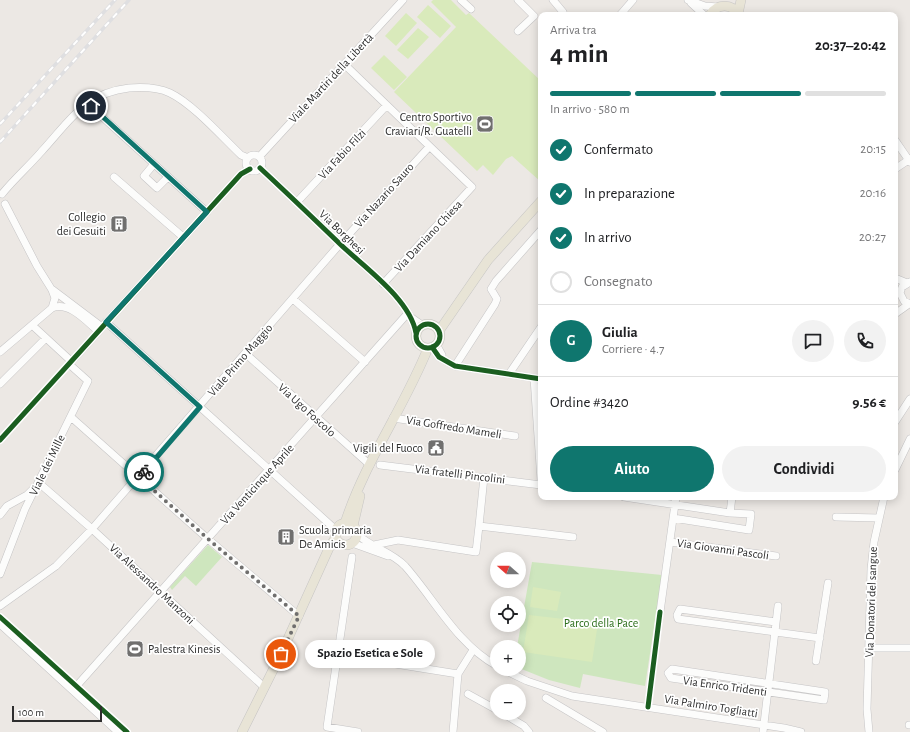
<!DOCTYPE html>
<html lang="it">
<meta charset="utf-8">
<style>
body{margin:0;font-family:"Alegreya Sans",sans-serif;background:#f2f2f2;color:#202124;height:100vh;display:flex;flex-direction:column;font-size:15px;white-space:nowrap}
*{box-sizing:border-box;margin:0}
p{font-size:13px;color:#757577}
.icon{flex:none;width:22px;height:22px;fill:none;stroke:currentColor;stroke-width:2;stroke-linecap:round;stroke-linejoin:round}
.map{position:relative;flex:1;overflow:hidden}
.panel{position:absolute;left:538px;top:12px;width:360px;height:488px;display:flex;flex-direction:column;background:#fff;border-radius:8px;box-shadow:0 2px 10px #0003}
.panel>*{flex:none}
.needle{width:26px;rotate:291deg}
.controls{position:absolute;left:490px;top:552px;display:grid;gap:8px}
.controls a{display:grid;place-items:center;width:36px;height:36px;border-radius:50%;background:#fff;box-shadow:0 2px 10px #0003;font-size:20px}
.scale{position:absolute;left:12px;bottom:10px;width:90px;box-sizing:border-box;padding-left:4px;border:2px solid #2e2e2e;border-top:0;font-size:11px;line-height:14px;white-space:nowrap;color:#2e2e2e;-webkit-text-stroke:3px #fff;paint-order:stroke}
.pin{position:absolute;display:grid;place-items:center;width:34px;height:34px;color:#fff;margin:-17px;border:2px solid #fff;border-radius:50%;box-shadow:0 1px 4px #0007}
.courier{position:absolute;display:grid;place-items:center;width:40px;height:40px;margin:-20px;border:3px solid #0f766e;border-radius:50%;background:#fff;color:#222;box-shadow:0 1px 5px #0007}
.bubble{position:absolute;height:28px;border-radius:14px;background:#fff;box-shadow:0 2px 10px #0003;font-size:13px;font-weight:700;line-height:28px;text-align:center}
.headline em{font-style:normal;font-weight:700}
.headline div{display:flex;flex-direction:column-reverse}
.headline{display:flex;align-items:center;justify-content:space-between;height:68px;padding:0 12px}
h1{font-size:26px;font-weight:700;line-height:30px}
.bar{display:grid;grid-template-columns:repeat(4,1fr);gap:6px 4px;align-content:center;height:48px;padding:0 12px}
.bar i{height:5px;border-radius:3px;background:#e0e0e0}
.bar .on{background:#0f766e}
.bar p{grid-column:span 4}
.line{display:flex;align-items:center;gap:10px;padding:0 12px;border-top:1px solid #e0e0e0}
.line div{flex:1}
.round{display:grid;place-items:center;flex:none;width:42px;height:42px;border-radius:21px;background:#f2f2f2}
ol{padding:0 12px;list-style:none}
li{display:flex;align-items:center;gap:12px;height:44px}
li p{margin-inline-start:auto}
li .icon{padding:4px;border-radius:50%;background:#0f766e;color:#fff;stroke-width:4}
li:last-child{color:#757577}
li i{width:22px;height:22px;border:2px solid #e0e0e0;border-radius:50%}
.primary-button{display:flex;gap:8px;margin-top:auto;padding:8px 12px}
.primary-button a{flex:1;height:46px;border-radius:24px;background:#0f766e;color:#fff;font-size:16px;font-weight:700;line-height:46px;text-align:center}
.primary-button a+a{background:#f2f2f2;color:#202124}
.map>svg:first-child{display:block}
.green{fill:#cee6be}
.pitch{fill:#d9eabb}
.lines{fill:none;stroke-linecap:round;stroke-linejoin:round}
.minor-casing{stroke:#c5c4c5;stroke-width:8}
.major-casing{stroke:#c6c5c4;stroke-width:10}
.minor{stroke:#fcfcfb;stroke-width:7}
.major{stroke:#e8e4d6;stroke-width:9}
.rail-casing{stroke:#dfdfe1;stroke-width:3.5}
.rail{stroke:#fff;stroke-width:2;stroke-dasharray:6;stroke-linecap:butt}
.cycleway-casing{stroke:#fff;stroke-width:8}
.cycleway{stroke:#1b5e20;stroke-width:5}
.done{stroke:#706f6e;stroke-width:4;stroke-dasharray:0 7.2}
.route{stroke:#0f766e;stroke-width:5}
.labels{text-anchor:middle;dominant-baseline:central;stroke-width:3.5;stroke-linejoin:round;paint-order:stroke}
.street-label{font-size:12px;fill:#2e2e2e;stroke:#fff}
.poi-label{font-size:12px;fill:#2e2e2e;stroke:#fff;text-anchor:end}
.park-label{font-size:12px;fill:#2c6e1b;stroke:#fff}
</style>
<div class="map">
<svg width="910" height="732" viewBox="0 0 910 732">
<rect width="100%" height="100%" fill="#ece8e4"/>
<path class="green" d="M208 545 222 557 196 586 185 576 172 590 170 587Z
M532 562 662 575 645 686 583 674 580 688 549 680 519 668V647H517Z"/>
<path class="pitch" d="M433 0H451L466 15 469 13 541 81V182L512 156 506 159 493 175 483 165 477 171 394 92 456 27 431 2Z
M428 5 451 26 440 38 417 17Z
M406 13 417 23 396 46 385 36Z
M418 28 429 37 408 59 397 50Z
M384 55 407 77 394 90 371 68Z
M533 587 561 592 557 611 530 607Z
M529 615 598 623 592 662 523 652Z"/>
<g class="lines">
<g class="minor-casing">
<path id="minor" d="M461 0 471 9
M518 0 534 16 518 31
M553 0 563 12
M688 0 705 6 718 7
M691 3 704 15
M620 15 633 0
M344 64 472 187 383 284
M87 103 207 212
M895 140 910 162
M246 163a8 8 0 1 1 16 0a8 8 0 1 1-16 0Z
M259 157 403 0
M154 164 144 176 157 188 168 177
M260 168C287 193 313 218 340 244 364 267 410 299 416 333
M895 169 910 159
M114 177 183 237
M2 194C14 179 29 166 41 152 69 122 84 93 129 88 143 87 157 87 170 93 193 104 222 137 241 155L248 158
M297 202 386 106
M5 204 37 266 52 290 55 298 52 308
M895 278 907 283
M910 282 902 287 900 293 904 301 910 304
M53 290 102 327
M293 299 365 362
M895 314 909 304
M412 318 422 325
M106 322 336 530
M32 325 71 361
M436 344 442 355
M432 347 439 357 455 366 541 379
M0 352 52 308C69 301 86 321 98 331
M246 354 370 465
M455 366 495 304 497 299 491 289 496 281 541 230
M509 374 541 327
M534 378 541 480
M0 384 46 338
M71 417 208 539 299 616
M393 418 515 436
M895 422 910 399
M380 465 541 485
M895 470 910 439
M624 497 730 513 751 514 749 530 673 518
M730 513 732 497
M0 515 7 506 27 495 39 483 92 529 264 687
M836 517 879 518
M479 526 484 477
M357 534C370 547 392 552 405 566 435 600 457 644 497 666
M670 542 776 556
M352 543 388 556
M374 545 398 540 476 552 479 526 573 537
M352 557 327 727 358 732
M0 574 25 509 88 381 69 364 241 174 250 169
M0 606 56 566 92 529 340 244 429 147
M660 612 676 497
M776 622 680 609 677 615 678 619 820 638
M0 624 118 732
M869 648H910
M339 655 458 674
M816 661 828 583
M502 669 527 681 572 696 784 728 801 732
M672 669 825 692 824 700 671 678 668 673Z
M73 690 408 313
M468 694 497 710
M546 698 603 732
M502 713 524 726 529 732
M909 725H910
M453 732 458 674 473 650
M763 732 778 606
M869 732 867 709 871 569 874 542 884 497"/>
</g>
<g class="major-casing">
<path id="major" d="M738 14 741 0
M710 15C717 3 732 3 739 15
M416 336a12 12 0 1 1 24 0a12 12 0 1 1-24 0Z
M439 331 488 260 541 201
M345 523C365 461 404 408 428 348
M335 534a11 11 0 1 1 22 0a11 11 0 1 1-22 0Z
M353 526 360 496
M242 732 281 654 329 548 336 537"/>
</g>
<use href="#minor" class="minor"/>
<use href="#major" class="major"/>
<g class="rail-casing">
<path id="rail" d="M0 124 115 0
M0 142 129 0"/>
</g>
<use href="#rail" class="rail"/>
<g class="cycleway-casing">
<path id="cycleway" d="M260 168C287 193 313 218 340 244 364 267 410 299 416 333
M416 336a12 12 0 1 1 24 0a12 12 0 1 1-24 0Z
M432 347 439 357 455 366 541 379
M0 440 241 174 250 169
M0 617 127 732
M648 707 660 612"/>
</g>
<use href="#cycleway" class="cycleway"/>
</g>
<g class="lines">
<path class="done" d="M144 472 139 477 208 539 299 616 281 654"/>
<path class="route" d="M91 106 207 212 106 322 200 407 144 472"/>
</g>
<defs>
<g id="stadium-square" transform="scale(0.9)"><rect x="-9" y="-9" width="18" height="18" rx="4" fill="#706f6e" stroke="#fff"/><path d="M0-5a6.5 5 0 1 0 0 10a6.5 5 0 1 0 0-10ZM-3.5-1.8h7v3.6h-7Z" fill="#fff"/></g>
<g id="building-square" transform="scale(0.9)"><rect x="-9" y="-9" width="18" height="18" rx="4" fill="#706f6e" stroke="#fff"/><path d="M-4-6H4V6H1V3H-1V6H-4ZM-2.5-4.3h1.7v1.8h-1.7ZM.8-4.3h1.7v1.8H.8ZM-2.5-1h1.7V.8h-1.7ZM.8-1h1.7V.8H.8Z" fill="#fff"/></g>
<g id="civic-square" transform="scale(0.9)"><rect x="-9" y="-9" width="18" height="18" rx="4" fill="#706f6e" stroke="#fff"/><path d="M-.6-6.5H3V-4.5H.6V-3L4-1V1h2V6H-6V1h2V-1L-.6-3ZM-1.2 2.5V6h2.4V2.5Z" fill="#fff"/></g>
</defs>
<g fill-rule="evenodd">
<use href="#stadium-square" x="485" y="124"/>
<use href="#building-square" x="119" y="224"/>
<use href="#civic-square" x="436" y="448"/>
<use href="#building-square" x="286" y="537"/>
<use href="#stadium-square" x="135" y="649"/>
</g>
<g class="labels">
<g class="street-label">
<text transform="translate(331 78) rotate(-47)">Viale Martiri della Libertà</text>
<text transform="translate(342 154) rotate(-47)">Via Fabio Filzi</text>
<text transform="translate(384 195) rotate(-48)">Via Nazario Sauro</text>
<text transform="translate(342 232) rotate(44)">Via Borghesi</text>
<text transform="translate(428 236) rotate(-47)">Via Damiano Chiesa</text>
<text transform="translate(240 360) rotate(-49)">Viale Primo Maggio</text>
<text transform="translate(307 410) rotate(42)">Via Ugo Foscolo</text>
<text transform="translate(454 427) rotate(9)">Via Goffredo Mameli</text>
<text transform="translate(47 465) rotate(-64)">Viale dei Mille</text>
<text transform="translate(460 474) rotate(7)">Via fratelli Pincolini</text>
<text transform="translate(257 484) rotate(-48)">Via Venticinque Aprile</text>
<text transform="translate(723 549) rotate(8)">Via Giovanni Pascoli</text>
<text transform="translate(152 584) rotate(43)">Via Alessandro Manzoni</text>
<text transform="translate(871 602) rotate(-88)">Via Donatori del sangue</text>
<text transform="translate(725 686) rotate(8)">Via Enrico Tridenti</text>
<text transform="translate(711 706) rotate(9)">Via Palmiro Togliatti</text>
</g>
<g class="poi-label">
<text x="472" y="117">Centro Sportivo<tspan x="472" dy="14">Craviari/R. Guatelli</tspan></text>
<text x="106" y="217">Collegio<tspan x="106" dy="14">dei Gesuiti</tspan></text>
<text x="423" y="448">Vigili del Fuoco</text>
<text x="299" y="530" text-anchor="start">Scuola primaria<tspan x="299" dy="14">De Amicis</tspan></text>
<text x="148" y="649" text-anchor="start">Palestra Kinesis</text>
</g>
<g class="park-label">
<text x="601" y="623">Parco della Pace</text>
</g>
</g>
</svg>
<div class="controls">
<a><svg class="needle" viewBox="-14 -14 28 28"><path d="M0-13l5 13h-10z" fill="#e53935"/><path d="M0 13l5-13h-10z" fill="#757577"/></svg></a>
<a><svg class="icon" aria-label="locate" viewBox="0 0 24 24"><circle cx="12" cy="12" r="6"/><path d="M12 2v4M12 18v4M2 12h4M18 12h4"/></svg></a>
<a>+</a>
<a>−</a>
</div>
<div class="scale">100 m</div>
<div class="pin" style="left:281px;top:654px;background:#ea580c"><svg class="icon" aria-label="bag" viewBox="0 0 24 24"><path d="M5 8h14l-1 12H6zM9 8a3 3 0 0 1 6 0"/></svg></div>
<div class="pin" style="left:91px;top:106px;background:#1f2937"><svg class="icon" aria-label="home" viewBox="0 0 24 24"><path d="M3 11l9-7 9 7M6 9v11h12V9"/></svg></div>
<div class="courier" style="left:144px;top:472px"><svg class="icon" aria-label="bike" viewBox="0 0 24 24"><circle cx="6" cy="16" r="4"/><circle cx="18" cy="16" r="4"/><path d="M6 16l4-8h5l3 8M10 8l3 8H6M13 5h3"/></svg></div>
<div class="bubble" style="left:305px;top:640px;width:130px">Spazio Esetica e Sole</div>
<section class="panel">
<div class="headline"><div><h1>4 min</h1><p>Arriva tra</p></div><em>20:37–20:42</em></div>
<div class="bar"><i class="on"></i><i class="on"></i><i class="on"></i><i></i><p>In arrivo · 580 m</p></div>
<ol>
<li><svg class="icon" aria-label="check" viewBox="0 0 24 24"><path d="M5 12l5 5 9-10"/></svg>Confermato<p>20:15</p></li>
<li><svg class="icon" aria-label="check" viewBox="0 0 24 24"><path d="M5 12l5 5 9-10"/></svg>In preparazione<p>20:16</p></li>
<li><svg class="icon" aria-label="check" viewBox="0 0 24 24"><path d="M5 12l5 5 9-10"/></svg>In arrivo<p>20:27</p></li>
<li><i></i>Consegnato</li>
</ol>
<div class="line" style="height:72px"><b class="round" style="background:#0f766e;color:#fff">G</b><div><b>Giulia</b><p>Corriere · 4.7</p></div><a class="round"><svg class="icon" aria-label="chat" viewBox="0 0 24 24"><path d="M4 5h16v11H9l-5 4z"/></svg></a><a class="round"><svg class="icon" aria-label="phone" viewBox="0 0 24 24"><path d="M5 4h4l2 5-3 2q2 4 5 5l2-3 5 2v4C11 20 4 13 5 4z"/></svg></a></div>
<div class="line" style="height:52px"><div>Ordine #3420</div><b>9.56 €</b></div>
<div class="primary-button"><a>Aiuto</a><a>Condividi</a></div>
</section>
</div>
